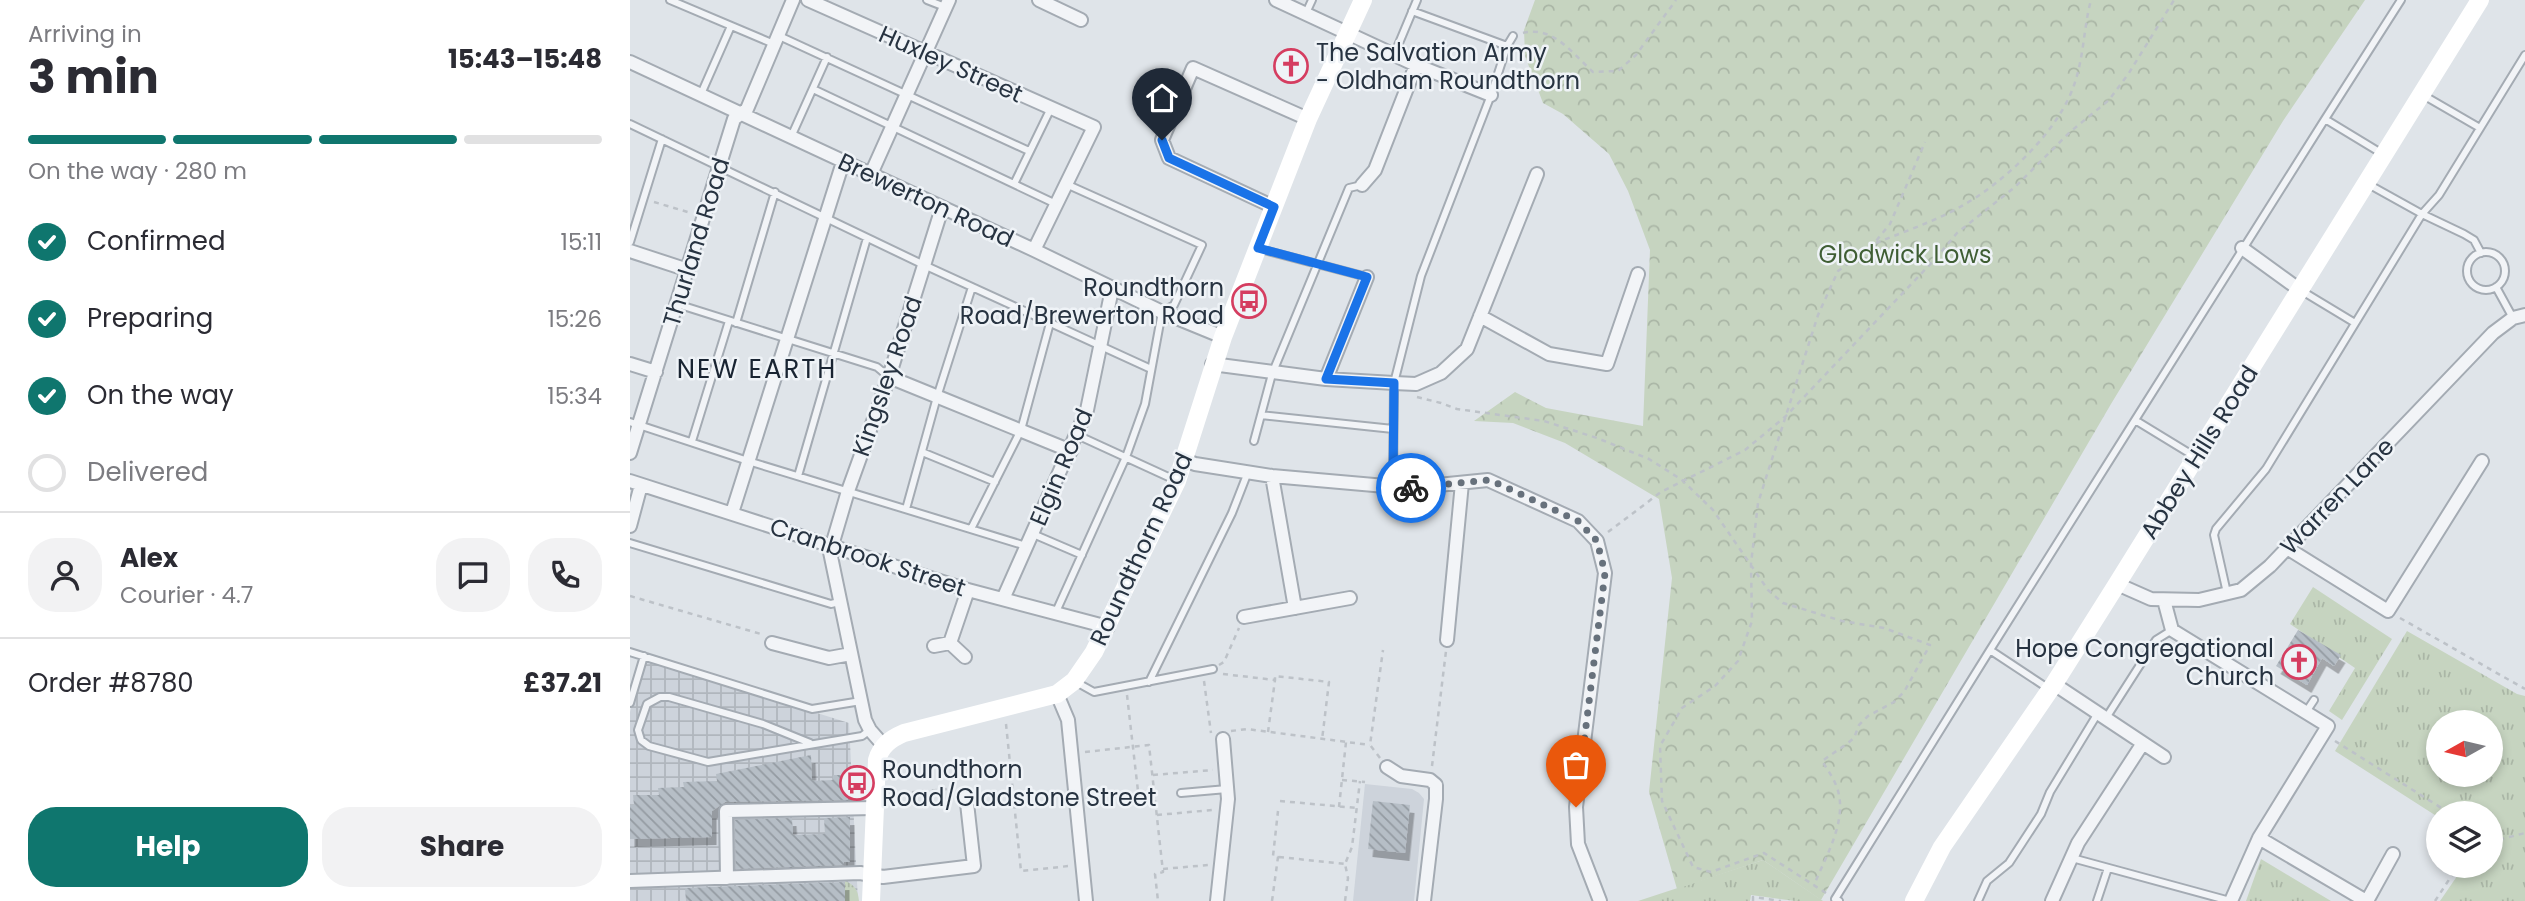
<!DOCTYPE html>
<meta charset="utf-8">
<style>
body{margin:0;font-family:Poppins,sans-serif;background:#f2f2f3;color:#2b2b33;height:100vh;display:flex;flex-direction:column;font-size:26px;white-space:nowrap}
*{box-sizing:border-box;margin:0}
p{font-size:23px;color:#7c7c81}
.icon{flex:none;width:38px;height:38px;fill:none;stroke:currentColor;stroke-width:2;stroke-linecap:round;stroke-linejoin:round}
.map{position:relative;flex:1;overflow:hidden}
.side{display:flex;flex-direction:column;background:#fff;width:630px}
.side>*{flex:none}
.needle{width:46px;rotate:262deg}
.fabs{position:absolute;left:1796px;top:710px;display:grid;gap:14px}
.fabs a{display:grid;place-items:center;width:77px;height:77px;border-radius:50%;background:#fff;box-shadow:0 4px 10px #0003;font-size:35px}
.pin{position:absolute;display:grid;place-items:center;width:60px;height:60px;color:#fff;margin:-72px -30px;border-radius:50% 50% 50% 0;rotate:-45deg;box-shadow:0 0 7px #0007}
.pin .icon{rotate:45deg}
.courier{position:absolute;display:grid;place-items:center;width:70px;height:70px;margin:-35px;border:5px solid #1a73e8;border-radius:50%;background:#fff;color:#222;box-shadow:0 2px 9px #0007}
.head em{font-style:normal;font-weight:700}
.head div{display:flex;flex-direction:column-reverse}
.head{display:flex;align-items:center;justify-content:space-between;height:119px;padding:0 28px}
h1{font-size:46px;font-weight:700;line-height:52px}
.bar{display:grid;grid-template-columns:repeat(4,1fr);gap:10px 7px;align-content:center;height:84px;padding:0 28px}
.bar i{height:9px;border-radius:5px;background:#e1e1e2}
.bar .selected{background:#0f766e}
.bar p{grid-column:span 4}
.line{display:flex;align-items:center;gap:18px;padding:0 28px;border-top:2px solid #e1e1e2}
.line div{flex:1}
.round{display:grid;place-items:center;flex:none;width:74px;height:74px;border-radius:28px;background:#f2f2f3}
ol{padding:0 28px;list-style:none}
li{display:flex;align-items:center;gap:21px;height:77px}
li p{margin-inline-start:auto}
li .icon{padding:7px;border-radius:50%;background:#0f766e;color:#fff;stroke-width:4}
li:last-child{color:#7c7c81}
li i{width:38px;height:38px;border:4px solid #e1e1e2;border-radius:50%}
.button{display:flex;gap:14px;margin-top:auto;padding:14px 28px}
.button a{flex:1;height:80px;border-radius:28px;background:#0f766e;color:#fff;font-size:28px;font-weight:700;line-height:80px;text-align:center}
.button a+a{background:#f2f2f3;color:#2b2b33}
main{display:flex;flex:1;min-height:0}
.map>svg:first-child{display:block}
.built{fill:#cdd3db}
.industrial{fill:url(#industrial-grid)}
.grass{fill:url(#grass-tufts);fill-rule:evenodd}
.park{fill:url(#park-crowns)}
.building{fill:url(#building-back-hatch);filter:url(#shadow)}
.lines{fill:none;stroke-linecap:round;stroke-linejoin:round}
.lane-casing{stroke:#a4abb3;stroke-width:10}
.street-casing{stroke:#a4abb3;stroke-width:16}
.path{stroke:#bdc2c8;stroke-width:2.5;stroke-dasharray:5 5;stroke-linecap:butt}
.lane{stroke:#f2f4f7;stroke-width:6}
.street{stroke:#f2f4f7;stroke-width:12}
.secondary{stroke:#fff;stroke-width:18}
.done{stroke:#67717c;stroke-width:7;stroke-dasharray:0 12.6}
.route{stroke:#1a73e8;stroke-width:9}
.labels{text-anchor:middle;dominant-baseline:central;stroke-width:5;stroke-linejoin:round;paint-order:stroke}
.poi-label{font-size:24px;fill:#273341;stroke:#eff3f7;text-anchor:start}
.street-label{font-size:24px;fill:#273341;stroke:#eff3f7}
.park-label{font-size:24px;fill:#3f5e34;stroke:#eff3f7}
.neighbourhood-label{font-size:26px;letter-spacing:2px;fill:#192432;stroke:#eff3f7}
</style>
<main>
<section class="side">
<div class="head"><div><h1>3 min</h1><p>Arriving in</p></div><em>15:43–15:48</em></div>
<div class="bar"><i class="selected"></i><i class="selected"></i><i class="selected"></i><i></i><p>On the way · 280 m</p></div>
<ol>
<li><svg class="icon" aria-label="check" viewBox="0 0 24 24"><path d="M5 12l5 5 9-10"/></svg>Confirmed<p>15:11</p></li>
<li><svg class="icon" aria-label="check" viewBox="0 0 24 24"><path d="M5 12l5 5 9-10"/></svg>Preparing<p>15:26</p></li>
<li><svg class="icon" aria-label="check" viewBox="0 0 24 24"><path d="M5 12l5 5 9-10"/></svg>On the way<p>15:34</p></li>
<li><i></i>Delivered</li>
</ol>
<div class="line" style="height:126px"><a class="round"><svg class="icon" aria-label="person" viewBox="0 0 24 24"><circle cx="12" cy="8" r="4"/><path d="M4 21q1-7 8-7t8 7"/></svg></a><div><b>Alex</b><p>Courier · 4.7</p></div><a class="round"><svg class="icon" aria-label="chat" viewBox="0 0 24 24"><path d="M4 5h16v11H9l-5 4z"/></svg></a><a class="round"><svg class="icon" aria-label="phone" viewBox="0 0 24 24"><path d="M5 4h4l2 5-3 2q2 4 5 5l2-3 5 2v4C11 20 4 13 5 4z"/></svg></a></div>
<div class="line" style="height:91px"><div>Order #8780</div><b>£37.21</b></div>
<div class="button"><a>Help</a><a>Share</a></div>
</section>
<div class="map">
<svg width="1895" height="901" viewBox="0 0 1895 901">
<defs>
<pattern id="industrial-grid" width="8" height="8" patternUnits="userSpaceOnUse" patternTransform="scale(1.75)"><rect width="8" height="8" fill="#cdd3db"/><path d="M0 4h8M4 0v8" fill="none" stroke="#b0b6bd"/></pattern>
<pattern id="grass-tufts" width="24" height="20" patternUnits="userSpaceOnUse" patternTransform="scale(1.75)"><rect width="24" height="20" fill="#c6d4c0"/><path d="M3 7l-1-3M5 7V3M7 7l1-3M15 17l-1-3M17 17v-4M19 17l1-3" fill="none" stroke="#aab6a6"/></pattern>
<pattern id="park-crowns" width="20" height="18" patternUnits="userSpaceOnUse" patternTransform="scale(1.75)"><rect width="20" height="18" fill="#c6d4c0"/><path d="M2 6a3 3 0 1 1 6 0M12 15a3 3 0 1 1 6 0" fill="none" stroke="#aab6a6"/></pattern>
<pattern id="building-back-hatch" width="6" height="6" patternUnits="userSpaceOnUse" patternTransform="scale(1.75)"><rect width="6" height="6" fill="#b6bec6"/><path d="M-1 5l2 2M0 0l6 6M5-1l2 2" fill="none" stroke="#949ba2"/></pattern>
<filter id="shadow"><feDropShadow dx="4.5" dy="8" stdDeviation="0" flood-color="#0004"/></filter>
</defs>
<rect width="100%" height="100%" fill="#dfe4e9"/>
<path class="built" d="M735 784 782 789 789 793 794 799 784 901H723Z"/>
<path class="industrial" d="M15 659 219 723 228 901H0V712Z"/>
<path class="grass" d="M1683 587 1762 639 1712 720 1699 711 1725 668 1660 624Z
M1777 631 1887 694 1895 696V901H1810L1834 866H1860V814H1808V817L1705 751ZM1808 723H1860V775H1808Z
M1631 859 1701 901H1616Z
M1133 860 1193 901H1165L1121 895 1120 901H1008Z
M215 881C225 885 228 890 229 901H215Z"/>
<path class="park" d="M905 0H1735L1653 121 1481 404 1191 900 1133 860 1047 889 1019 792 1042 578 1029 499 935 443 883 423 844 421 885 392 916 408 1013 426 1020 250 998 191 979 154 933 114 913 103 895 56 894 30Z"/>
<path class="building" d="M1668 630 1711 655 1704 666 1692 658 1677 685 1646 666Z
M181 755 182 781 203 780V775H218V800L95 802 82 811V837L0 839V805H4L3 795H29L28 788 54 787 53 782 87 781 86 774Z
M743 801 780 805 775 853 738 849Z
M220 817V862H214V865L106 869 105 820 162 818 163 835 195 834 194 818Z
M215 882V901H56L55 888Z"/>
<g class="lines">
<g class="lane-casing">
<path id="lane" d="M40 0 144 44
M297 0 315 7
M782 11 877 46
M676 13 682 0
M147 35 399 151
M764 55 787 0
M183 89 426 204
M71 94 101 26
M1793 95 1850 128
M1695 119 1771 0
M0 124 294 265 521 369
M161 137 197 57
M384 184 421 108
M1738 184 1792 214 1834 234 1844 240 1851 253
M0 242 32 139
M630 249 737 277
M1837 271a19 19 0 1 1 38 0a19 19 0 1 1-38 0Z
M1866 287 1883 318
M1672 291 1725 323
M47 304 247 367 259 377
M106 323 145 192
M631 415 763 429
M1505 420 1695 119 1751 153
M0 422 118 461 396 546
M447 435 545 480
M62 441 99 321
M624 441 642 374 719 188 732 185
M292 452 365 482
M168 476 237 238
M763 487 764 383 791 276 861 95 877 46 883 36
M276 509 307 397 342 287
M341 529 391 430 420 323
M403 534 452 555
M0 543 201 604 209 602
M1597 593 1584 535 1586 529 1636 469 1792 214 1809 195 1895 55
M425 614 496 457 515 404 532 312 544 305 572 245 436 184
M1360 650 1505 420 1564 456
M0 652 182 709 231 701
M446 682 464 692 583 669
M519 682 602 513 618 472
M0 703 14 656
M1676 712 1684 700
M1476 718 1526 640 1542 630
M180 743 133 724 39 697H30L17 704 8 730 11 740 19 746 78 762 232 736 240 730
M551 793 597 789
M1442 858 1600 901
M1209 901 1205 899 1360 650 1419 689
M1348 901 1357 881 1379 863 1411 814 1420 792 1468 713
M1467 901 1478 868"/>
</g>
<g class="street-casing">
<path id="street" d="M178 0 464 127 404 250
M409 0 451 20
M646 0 786 65 861 95
M0 62 404 250 532 312 593 337
M241 174 319 0
M732 185 745 170 786 65
M644 207 539 158 532 140 563 68 678 119
M1612 248 1670 290
M0 251 58 270
M850 316 919 354 977 364 1008 274
M0 364 26 372
M582 364 696 379 764 383 786 384 811 373 837 349 907 174
M259 377 441 451
M696 379 737 277
M0 453 104 119 117 109 163 0
M555 460 565 464 642 476 778 488 858 480 948 521 967 541 975 573 946 807 948 844 970 901
M642 476 665 608
M0 481 338 590 478 627
M102 513 213 162
M0 526 11 485
M1657 548 1758 611 1852 461
M1487 584 1521 599 1569 600 1611 590 1640 566 1863 333 1883 318 1895 315
M373 599 457 410 482 289
M1534 600 1542 630 1698 726 1629 838 1601 901
M614 617 720 598
M817 640 832 483
M142 643 199 658 221 654
M320 643 338 590
M304 646 320 643 335 657
M1424 684 1534 757
M427 694 438 720 456 901
M254 746 240 730 235 720 200 552 218 491 259 377 312 208
M757 767 771 776 800 780 806 785V799L794 901
M1629 838 1736 901
M97 878 96 811 244 808
M0 881 230 873 253 877 344 866 336 794
M587 901 598 799 593 739
M1422 901 1448 843 1513 743
M1737 901 1763 854"/>
</g>
<path class="path" d="M893 33C923 25 943 54 963 72L988 71 1006 55 1046 0
M24 202 61 213
M1246 243C1273 232 1303 222 1330 207 1374 183 1432 129 1446 79 1454 53 1454 26 1461 0
M787 397 811 403 827 409 914 421 967 438 1019 459 1052 480 1083 510 1138 590 1153 603 1212 621 1254 628 1300 645 1274 692 1264 702 1238 716 1229 725 1224 738 1218 743 1192 761C1199 772 1207 783 1209 795 1215 825 1195 858 1184 885
M978 532 1031 492 1115 450 1156 416 1307 257 1327 233 1385 187 1440 132 1479 100 1499 73 1544 0
M0 596 131 634
M1770 618 1895 689
M589 665 594 662 609 628
M593 674 645 680V676L699 682 692 740
M574 681 581 733
M497 695 509 800
M376 724 391 871 439 866
M601 731 617 729 740 745
M638 732 645 680
M1705 741 1821 814
M455 752 519 745 533 872 525 874 528 901
M750 758 740 745 753 650
M802 766 816 651
M523 775 583 770
M712 780 735 782
M262 794 317 789
M650 801 727 808
M458 805 525 798
M709 807 716 742
M527 815 582 810
M1860 839 1864 841 1895 833
M649 857 715 864
M533 869 578 865
M1196 893 1134 853 1081 872 1063 867 1032 801 1030 746 1052 708 1085 686 1108 661 1122 621 1121 564 1128 503 1188 315 1208 271 1241 247 1260 224 1295 142
M642 901 648 857 643 856 648 811
M715 901 718 878 715 864 722 847 730 781
M1123 901V897L1151 901
M1805 901 1828 866"/>
<use href="#lane" class="lane"/>
<use href="#street" class="street"/>
<path class="secondary" d="M241 901 247 760C251 746 260 739 274 733L427 694 444 681 464 652 547 481 593 337 678 119 733 0
M1284 901 1312 847 1424 684 1487 584 1850 0"/>
</g>
<g class="lines">
<path class="done" d="M781 488 858 480 871 485 948 521 967 541 975 573 946 807"/>
<path class="route" d="M532 140 539 158 644 207 628 248 737 277 696 379 764 383 763 487 781 488"/>
</g>
<defs>
<g id="church-ring" transform="scale(1.75)"><circle r="9.5" fill="#eff3f7" stroke="#d53d60" stroke-width="1.5"/><path d="M-1.2-6h2.4v3.5h3.3v2.4h-3.3V6h-2.4V-.1h-3.3v-2.4h3.3Z" fill="#d53d60"/></g>
<g id="bus-ring" transform="scale(1.75)"><circle r="9.5" fill="#eff3f7" stroke="#d53d60" stroke-width="1.5"/><path d="M-5-6H5V4H4V6H2V4H-2V6H-4V4H-5ZM-3.5-4V0h7V-4ZM-3.5 1.2v1.5H-2V1.2ZM2 1.2v1.5H3.5V1.2Z" fill="#d53d60"/></g>
</defs>
<g fill-rule="evenodd">
<use href="#church-ring" x="661" y="66"/>
<use href="#bus-ring" x="619" y="301"/>
<use href="#church-ring" x="1669" y="662"/>
<use href="#bus-ring" x="227" y="783"/>
</g>
<g class="labels">
<g class="poi-label">
<text x="686" y="52">The Salvation Army<tspan x="686" dy="28">- Oldham Roundthorn</tspan></text>
<text x="594" y="287" text-anchor="end">Roundthorn<tspan x="594" dy="28">Road/Brewerton Road</tspan></text>
<text x="1644" y="648" text-anchor="end">Hope Congregational<tspan x="1644" dy="28">Church</tspan></text>
<text x="252" y="769">Roundthorn<tspan x="252" dy="28">Road/Gladstone Street</tspan></text>
</g>
<g class="street-label">
<text transform="translate(321 64) rotate(24)">Huxley Street</text>
<text transform="translate(296 200) rotate(25)">Brewerton Road</text>
<text transform="translate(66 242) rotate(-73)">Thurland Road</text>
<text transform="translate(257 376) rotate(-71)">Kingsley Road</text>
<text transform="translate(1569 452) rotate(-58)">Abbey Hills Road</text>
<text transform="translate(431 467) rotate(-67)">Elgin Road</text>
<text transform="translate(1707 496) rotate(-46)">Warren Lane</text>
<text transform="translate(511 549) rotate(-65)">Roundthorn Road</text>
<text transform="translate(238 557) rotate(18)">Cranbrook Street</text>
</g>
<g class="park-label">
<text x="1275" y="254">Glodwick Lows</text>
</g>
<g class="neighbourhood-label">
<text x="127" y="369">NEW EARTH</text>
</g>
</g>
</svg>
<div class="fabs">
<a><svg class="needle" viewBox="-14 -14 28 28"><path d="M0-13l5 13h-10z" fill="#e53935"/><path d="M0 13l5-13h-10z" fill="#7c7c81"/></svg></a>
<a><svg class="icon" aria-label="layers" viewBox="0 0 24 24"><path d="M12 4l9 5-9 5-9-5zM3 14l9 5 9-5"/></svg></a>
</div>
<div class="pin" style="left:946px;top:807px;background:#ea580c"><svg class="icon" aria-label="bag" viewBox="0 0 24 24"><path d="M5 8h14l-1 12H6zM9 8a3 3 0 0 1 6 0"/></svg></div>
<div class="pin" style="left:532px;top:140px;background:#1f2937"><svg class="icon" aria-label="home" viewBox="0 0 24 24"><path d="M3 11l9-7 9 7M6 9v11h12V9"/></svg></div>
<div class="courier" style="left:781px;top:488px"><svg class="icon" aria-label="bike" viewBox="0 0 24 24"><circle cx="6" cy="16" r="4"/><circle cx="18" cy="16" r="4"/><path d="M6 16l4-8h5l3 8M10 8l3 8H6M13 5h3"/></svg></div>
</div>
</main>
